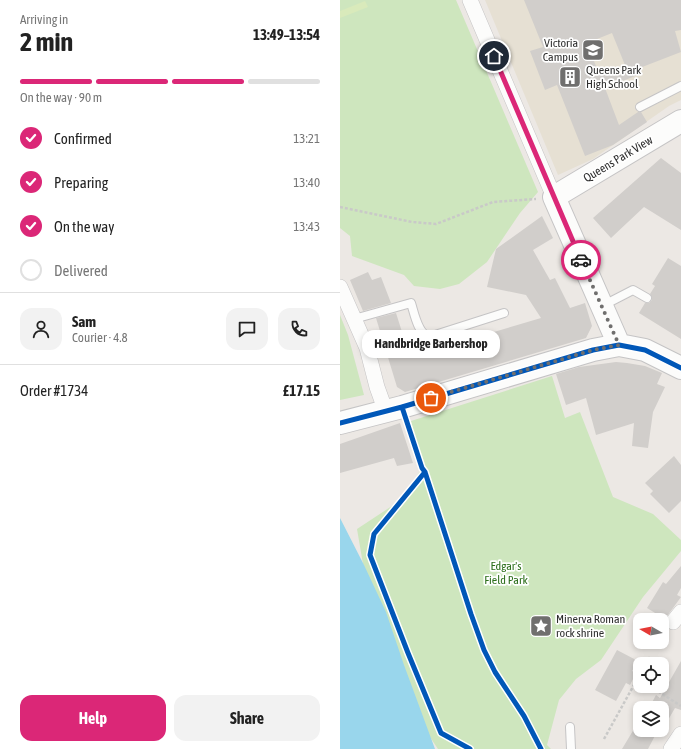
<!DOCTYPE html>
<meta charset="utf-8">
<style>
body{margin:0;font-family:"Asap Condensed",sans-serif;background:#f2f2f2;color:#222;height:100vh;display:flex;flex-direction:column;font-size:15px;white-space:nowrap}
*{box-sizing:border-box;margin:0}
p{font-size:13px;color:#767676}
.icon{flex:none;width:22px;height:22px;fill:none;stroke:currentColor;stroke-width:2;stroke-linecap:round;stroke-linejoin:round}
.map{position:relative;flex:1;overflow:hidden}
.side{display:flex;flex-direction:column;background:#fff;width:340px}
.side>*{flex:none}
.needle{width:26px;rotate:279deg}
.tools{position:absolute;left:293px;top:613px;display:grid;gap:8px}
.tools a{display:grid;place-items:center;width:36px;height:36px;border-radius:8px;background:#fff;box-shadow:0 2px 6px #0003;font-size:20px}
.pin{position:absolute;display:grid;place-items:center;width:34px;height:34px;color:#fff;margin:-17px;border:2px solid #fff;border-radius:50%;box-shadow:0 1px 4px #0007}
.courier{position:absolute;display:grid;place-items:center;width:40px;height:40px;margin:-20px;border:3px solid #db2777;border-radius:50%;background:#fff;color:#222;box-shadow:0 1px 5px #0007}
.bubble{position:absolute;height:28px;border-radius:12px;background:#fff;box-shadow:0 2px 6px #0003;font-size:13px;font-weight:700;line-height:28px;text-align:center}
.headline em{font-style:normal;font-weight:700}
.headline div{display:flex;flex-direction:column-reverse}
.headline{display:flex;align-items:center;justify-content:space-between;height:68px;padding:0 20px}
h1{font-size:26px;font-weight:700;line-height:30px}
.bar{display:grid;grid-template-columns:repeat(4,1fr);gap:6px 4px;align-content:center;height:48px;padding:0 20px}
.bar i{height:5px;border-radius:3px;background:#e0e0e0}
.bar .active{background:#db2777}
.bar p{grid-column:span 4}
.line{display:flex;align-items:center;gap:10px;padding:0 20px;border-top:1px solid #e0e0e0}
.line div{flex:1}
.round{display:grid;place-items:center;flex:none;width:42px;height:42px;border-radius:12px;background:#f2f2f2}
ol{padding:0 20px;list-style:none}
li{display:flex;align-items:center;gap:12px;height:44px}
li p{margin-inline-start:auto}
li .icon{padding:4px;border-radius:50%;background:#db2777;color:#fff;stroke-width:4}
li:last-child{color:#767676}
li i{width:22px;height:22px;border:2px solid #e0e0e0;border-radius:50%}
.action{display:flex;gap:8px;margin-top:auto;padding:8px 20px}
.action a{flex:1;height:46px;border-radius:12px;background:#db2777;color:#fff;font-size:16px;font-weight:700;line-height:46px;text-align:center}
.action a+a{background:#f2f2f2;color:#222}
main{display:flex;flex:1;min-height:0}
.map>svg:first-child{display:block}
.education{fill:#e6e0d3}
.green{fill:#cee6be}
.pitch{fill:#d9eabb}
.water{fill:#99d6ec}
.building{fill:#d1cecb;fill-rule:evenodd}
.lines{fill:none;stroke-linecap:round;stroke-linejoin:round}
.lane-casing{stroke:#c5c4c5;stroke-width:10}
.street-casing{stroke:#c5c4c5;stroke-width:16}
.secondary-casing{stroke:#c5c4c5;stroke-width:24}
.path{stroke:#c9c9c8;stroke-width:2.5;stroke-dasharray:3 2;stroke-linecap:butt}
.lane{stroke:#fcfcfb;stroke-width:8}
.street{stroke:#fcfcfb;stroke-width:15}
.secondary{stroke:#fcfcfb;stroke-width:22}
.cycleway-casing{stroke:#fff;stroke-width:8}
.cycleway{stroke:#0057b8;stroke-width:5}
.done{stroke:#706f6e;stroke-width:4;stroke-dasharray:0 7.2}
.route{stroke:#db2777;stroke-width:5}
.labels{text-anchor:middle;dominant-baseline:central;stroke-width:3.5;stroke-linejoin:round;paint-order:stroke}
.poi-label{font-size:12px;fill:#2e2e2e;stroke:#fff;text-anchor:start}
.street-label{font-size:12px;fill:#2e2e2e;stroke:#fff}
.park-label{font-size:12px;fill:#2c6e1b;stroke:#fff}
</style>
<main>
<section class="side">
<div class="headline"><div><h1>2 min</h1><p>Arriving in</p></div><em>13:49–13:54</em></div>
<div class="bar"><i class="active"></i><i class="active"></i><i class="active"></i><i></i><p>On the way · 90 m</p></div>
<ol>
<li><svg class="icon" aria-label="check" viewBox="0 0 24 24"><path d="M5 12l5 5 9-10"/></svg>Confirmed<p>13:21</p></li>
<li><svg class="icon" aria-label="check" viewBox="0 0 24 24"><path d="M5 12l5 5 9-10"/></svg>Preparing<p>13:40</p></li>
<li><svg class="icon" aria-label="check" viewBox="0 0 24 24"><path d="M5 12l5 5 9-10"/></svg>On the way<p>13:43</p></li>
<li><i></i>Delivered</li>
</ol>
<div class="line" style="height:72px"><a class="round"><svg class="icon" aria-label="person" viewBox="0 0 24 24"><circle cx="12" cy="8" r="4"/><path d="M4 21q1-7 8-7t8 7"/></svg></a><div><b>Sam</b><p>Courier · 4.8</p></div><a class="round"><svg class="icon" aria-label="chat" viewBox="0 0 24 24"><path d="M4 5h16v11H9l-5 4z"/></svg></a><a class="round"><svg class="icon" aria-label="phone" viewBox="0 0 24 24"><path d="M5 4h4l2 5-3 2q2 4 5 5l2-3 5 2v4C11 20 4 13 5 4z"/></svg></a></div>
<div class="line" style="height:52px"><div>Order #1734</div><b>£17.15</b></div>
<div class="action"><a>Help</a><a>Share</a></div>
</section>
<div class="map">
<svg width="341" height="749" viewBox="0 0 341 749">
<rect width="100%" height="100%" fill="#ece8e4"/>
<path class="education" d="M145 0H341V100L329 106 253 159 218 175Z"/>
<path class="green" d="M0 0H116L198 192 180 213 147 262 119 284 100 289 74 286 64 275 12 256 10 236 0 228Z
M0 315 8 335 24 395 0 400Z
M212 376 225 418 240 412 273 497 313 514 341 540V551L303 597 261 660 236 679 219 700 207 745 211 749H98L90 737 24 570 17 529 61 500 82 468 71 421Z"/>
<path class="pitch" d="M25 1 28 7 0 18V11Z"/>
<path class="water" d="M0 518 24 565 46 612 64 665 95 749H0Z"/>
<path class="building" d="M184 0H341V30L335 31 341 52 297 69 300 74 265 88 279 125 298 112H301L307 122 273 145 245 156 217 85 205 90 190 51 203 47ZM272 33 285 65 259 74 247 43Z
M321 158 341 173V230L304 207 271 238 253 218Z
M202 216 213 238 193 250 210 280 215 278 230 308 245 303 252 326 246 338 65 392 57 387 36 318 56 313 69 354 92 348 93 349 147 335V334L201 318 186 295 147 287 156 249Z
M328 258 341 266V339L299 313 305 303H309L312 300V298L310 294 315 286 312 284Z
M28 272 32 280 41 277 51 303 23 311 10 280Z
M276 362 287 363 305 366 322 373 317 384 325 387 313 412 308 448 292 446 294 423 256 435 246 398 226 405 216 374 239 367Z
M60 423 73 463 57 466 54 458 0 473V444Z
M334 456 341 465V501L329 513 310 494 313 491 305 483Z
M341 566V588L337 595 341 597 325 619 307 608 323 582 326 584Z
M277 650 298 661 292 671 296 673 290 685 286 683 276 701 255 690Z
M341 661V710L335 708 324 727 322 726V708H309L316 695 320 698Z
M294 729 297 731V730H318L308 749H282Z"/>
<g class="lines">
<g class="lane-casing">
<path id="lane" d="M300 107 341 86
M262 306 293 290 307 298
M14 319 71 303C74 312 78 335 89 336 91 336 93 335 95 335L164 313
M230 727 231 749"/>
</g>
<g class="street-casing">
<path id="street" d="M130 0 214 197
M0 287 27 348 37 387 46 412
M333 622 341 612
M331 749 341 734"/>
</g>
<g class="secondary-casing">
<path id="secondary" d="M279 345 214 197 341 121
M0 423 62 407 253 350 279 345 305 350 341 368"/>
</g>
<path class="path" d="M0 207 72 222 96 224 153 202 196 199
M306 664 310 657
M310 686 341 706
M264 739 300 674"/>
<use href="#lane" class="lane"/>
<use href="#street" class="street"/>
<use href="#secondary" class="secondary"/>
<g class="cycleway-casing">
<path id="cycleway" d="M62 407 82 468 85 472 131 614 144 650 155 672 184 716 201 749
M0 423 62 407 253 350 279 345 305 350 341 368
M85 472 34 534 30 555 68 653 101 733 130 749"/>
</g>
<use href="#cycleway" class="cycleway"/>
</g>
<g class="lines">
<path class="done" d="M91 398 253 350 279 345 241 260"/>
<path class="route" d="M154 56 241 260"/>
</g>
<defs>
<g id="school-square" transform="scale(1.15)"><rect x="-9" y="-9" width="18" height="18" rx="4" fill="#706f6e" stroke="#fff"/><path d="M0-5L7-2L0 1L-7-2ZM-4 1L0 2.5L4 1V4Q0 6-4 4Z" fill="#fff"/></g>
<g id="building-square" transform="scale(1.15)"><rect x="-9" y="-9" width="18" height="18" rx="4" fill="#706f6e" stroke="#fff"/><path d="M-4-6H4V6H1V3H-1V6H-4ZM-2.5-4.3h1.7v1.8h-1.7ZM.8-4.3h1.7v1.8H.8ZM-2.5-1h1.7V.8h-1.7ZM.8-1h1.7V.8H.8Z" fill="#fff"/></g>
<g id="sight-square" transform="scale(1.15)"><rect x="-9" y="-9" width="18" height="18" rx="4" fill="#706f6e" stroke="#fff"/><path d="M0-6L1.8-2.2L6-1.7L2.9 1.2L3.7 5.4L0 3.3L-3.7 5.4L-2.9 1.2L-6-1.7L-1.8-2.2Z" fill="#fff"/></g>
</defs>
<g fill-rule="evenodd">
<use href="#school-square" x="253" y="50"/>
<use href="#building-square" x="230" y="77"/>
<use href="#sight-square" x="201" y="626"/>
</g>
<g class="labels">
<g class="poi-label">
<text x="238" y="43" text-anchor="end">Victoria<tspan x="238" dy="14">Campus</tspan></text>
<text x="246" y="70">Queens Park<tspan x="246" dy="14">High School</tspan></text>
<text x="216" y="619">Minerva Roman<tspan x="216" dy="14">rock shrine</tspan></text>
</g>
<g class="street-label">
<text transform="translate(278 159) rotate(-31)">Queens Park View</text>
</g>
<g class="park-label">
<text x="166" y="566">Edgar's<tspan x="166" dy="14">Field Park</tspan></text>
</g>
</g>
</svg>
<div class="tools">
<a><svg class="needle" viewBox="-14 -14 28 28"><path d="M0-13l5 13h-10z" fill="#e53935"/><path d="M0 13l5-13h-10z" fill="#767676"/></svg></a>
<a><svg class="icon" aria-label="locate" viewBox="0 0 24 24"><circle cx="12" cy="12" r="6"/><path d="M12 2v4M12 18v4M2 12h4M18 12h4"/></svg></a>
<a><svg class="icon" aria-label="layers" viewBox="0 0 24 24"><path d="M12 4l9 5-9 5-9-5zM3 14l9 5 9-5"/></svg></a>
</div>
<div class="pin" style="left:91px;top:398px;background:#ea580c"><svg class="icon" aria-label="bag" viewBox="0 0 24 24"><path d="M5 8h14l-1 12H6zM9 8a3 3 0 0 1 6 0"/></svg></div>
<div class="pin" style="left:154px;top:56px;background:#1f2937"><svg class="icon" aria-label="home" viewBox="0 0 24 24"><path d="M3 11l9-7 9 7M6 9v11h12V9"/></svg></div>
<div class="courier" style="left:241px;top:260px"><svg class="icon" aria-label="car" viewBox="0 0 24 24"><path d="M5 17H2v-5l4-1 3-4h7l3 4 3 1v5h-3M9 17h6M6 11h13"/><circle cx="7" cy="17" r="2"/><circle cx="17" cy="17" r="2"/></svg></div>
<div class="bubble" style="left:22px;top:330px;width:138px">Handbridge Barbershop</div>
</div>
</main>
